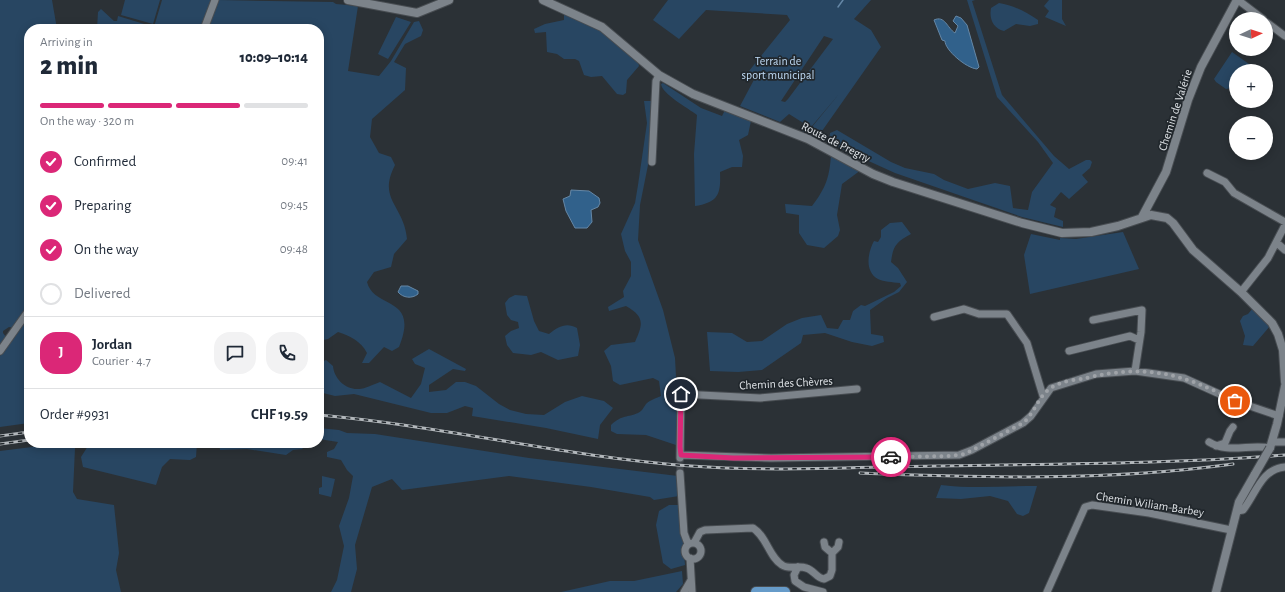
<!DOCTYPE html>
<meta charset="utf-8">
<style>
body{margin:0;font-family:"Alegreya Sans",sans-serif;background:#f2f2f3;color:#1f2937;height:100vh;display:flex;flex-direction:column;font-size:15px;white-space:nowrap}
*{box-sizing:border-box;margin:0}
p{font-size:13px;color:#747a83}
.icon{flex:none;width:22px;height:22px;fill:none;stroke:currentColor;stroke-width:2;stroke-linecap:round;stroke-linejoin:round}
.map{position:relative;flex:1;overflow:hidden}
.side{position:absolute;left:24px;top:24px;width:300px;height:424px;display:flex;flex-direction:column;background:#fff;border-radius:16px;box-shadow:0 2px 10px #0003}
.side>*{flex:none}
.needle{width:26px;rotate:86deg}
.tools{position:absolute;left:1229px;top:12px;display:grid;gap:8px}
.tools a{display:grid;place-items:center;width:44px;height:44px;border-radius:50%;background:#fff;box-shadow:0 2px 10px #0003;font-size:20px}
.pin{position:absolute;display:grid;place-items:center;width:34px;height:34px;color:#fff;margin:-17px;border:2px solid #fff;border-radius:50%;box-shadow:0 1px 4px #0007}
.courier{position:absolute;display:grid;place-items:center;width:40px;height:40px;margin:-20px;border:3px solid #db2777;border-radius:50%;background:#fff;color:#222;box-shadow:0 1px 5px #0007}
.head em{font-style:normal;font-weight:800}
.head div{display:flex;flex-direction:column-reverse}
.head{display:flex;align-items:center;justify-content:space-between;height:68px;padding:0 16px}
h1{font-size:26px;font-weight:800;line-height:30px}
.bar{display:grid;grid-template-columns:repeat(4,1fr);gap:6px 4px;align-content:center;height:48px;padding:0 16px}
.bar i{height:5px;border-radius:3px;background:#e0e1e3}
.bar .selected{background:#db2777}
.bar p{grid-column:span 4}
.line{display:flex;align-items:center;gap:10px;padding:0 16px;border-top:1px solid #e0e1e3}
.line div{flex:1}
.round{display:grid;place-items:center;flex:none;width:42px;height:42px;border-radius:16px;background:#f2f2f3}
ol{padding:0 16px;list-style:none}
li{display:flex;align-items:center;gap:12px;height:44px}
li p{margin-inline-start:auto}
li .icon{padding:4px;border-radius:50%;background:#db2777;color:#fff;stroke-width:4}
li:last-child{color:#747a83}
li i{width:22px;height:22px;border:2px solid #e0e1e3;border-radius:50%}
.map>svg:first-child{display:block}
.green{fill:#284662;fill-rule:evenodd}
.water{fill:#31618b;stroke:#6587a6}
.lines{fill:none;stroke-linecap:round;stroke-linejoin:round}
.stream{stroke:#6587a6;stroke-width:1.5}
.minor-tunnel{stroke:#464b50;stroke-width:7;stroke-dasharray:7 3.5;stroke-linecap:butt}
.minor-casing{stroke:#484d52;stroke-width:9}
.tertiary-casing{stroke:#484d52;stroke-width:10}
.primary-casing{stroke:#484d52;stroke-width:12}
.minor{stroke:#7c838a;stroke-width:7}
.tertiary{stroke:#7c838a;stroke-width:8}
.primary{stroke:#669bc9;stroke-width:10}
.rail-casing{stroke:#b2b7bb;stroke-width:3}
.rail{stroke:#21272c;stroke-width:1.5;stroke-dasharray:4.5;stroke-linecap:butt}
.tertiary-bridge-casing{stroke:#484d52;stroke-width:10;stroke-linecap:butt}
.tertiary-bridge{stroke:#7c838a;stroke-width:8}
.done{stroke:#9fa3a8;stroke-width:4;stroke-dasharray:0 7.2}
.route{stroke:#db2777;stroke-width:5}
.labels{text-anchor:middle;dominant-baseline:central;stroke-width:3.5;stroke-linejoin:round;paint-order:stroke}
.park-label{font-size:12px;fill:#c0dbf5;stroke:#21272c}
.street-label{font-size:12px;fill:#dde1e5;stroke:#21272c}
</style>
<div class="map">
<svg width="1285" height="592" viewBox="0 0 1285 592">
<rect width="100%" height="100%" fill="#2b3136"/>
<path class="green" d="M0 0H52L57 29H29V308L13 328 9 327 3 331V333L6 337 0 345Z
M125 0H160L153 24 121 15Z
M162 0H213L202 29H97L98 12 101 9 114 21H117L118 16 154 27Z
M218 0 333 2 336 4 358 6 348 71 379 76 391 61 414 22 419 21 423 30 421 36 405 44 394 62 406 68 405 90 372 119 370 137 379 153 391 157 395 165C377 200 404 205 407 239L394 254 391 267 374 272 367 282C374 310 420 295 399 347L392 351 384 347 369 363H362L367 353C361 341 350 336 338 332L328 339 319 341V29H207Z
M668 0H871L854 19 871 30 881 47 822 131 818 132 815 136 807 133 839 94 806 133 802 131 805 124 789 114 780 122 740 106 756 76 749 71 790 20 787 15 706 10 679 39 653 20ZM824 36 833 39 788 99 785 102 781 101Z
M967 0H975L972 1 1002 95 1054 156 1069 169 1086 160H1090L1092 162 1090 168 1082 175 1088 182 1069 199 1061 192 1050 205 1056 208 1054 217 1063 221V227L1022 217 895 173 829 143 830 133 837 130 891 162 905 168 934 174 944 180 968 189 995 183 1010 186 1013 208 1028 210 1032 192 1053 163 1038 142 997 97Z
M1049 0H1062V19L1066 26 1045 17 1049 11 1044 6Z
M999 3C1013 5 1026 12 1038 20V24L1030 26 1016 24 1004 31C993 28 989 19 991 8Z
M564 12 603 32 638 62 639 66 627 80 626 93 623 95 617 94 602 76 591 77 584 75 579 61 575 59H564L557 54 547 52 546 32 535 33 534 29 545 24 564 20Z
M396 17 411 22 388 59 378 54Z
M1232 52 1259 71H1236V96L1234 94 1232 88 1226 89 1216 82 1214 79Z
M663 83 701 108 722 116 725 110 751 121 748 135 739 140 743 156 742 167H732L720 172C721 195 718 202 695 206L694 154 697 115C688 108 662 94 661 84Z
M644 101H652L648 165 640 205 638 240 663 310 675 358 677 396 676 445 646 435 617 434 611 431V425C623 414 627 418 638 413 643 410 643 408 646 404 650 400 657 398 661 396L659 381 653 378 620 385 613 381 611 366 604 351 611 345 635 342C643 324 645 317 626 306L609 311 608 307 624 297 623 291 631 276V262L625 251 621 234 635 203 638 185 647 123Z
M831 153 861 170 842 184 837 215 840 230 838 236 824 248 807 245 799 233V215L786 213 785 204 812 206C826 188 830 176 831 153Z
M902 222 911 234C896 242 893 246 891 262L898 268 907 282 899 292 887 298 870 310 871 334 883 336 884 342 872 346 852 342 825 333 803 335 801 343 762 370 738 372 710 371 707 332 732 333 747 342 762 341 787 324 802 318 821 315 827 328 838 329 843 320H850L853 311 861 305 865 306 894 292 901 286 900 283C892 282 884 282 878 279 864 271 868 252 874 241L878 242 881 237V230L890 223Z
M1123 232 1139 269 1030 294 1024 255 1031 234 1060 240V238L1076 239Z
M515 295 527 296 534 321 539 331 549 334C558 327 566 322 577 328L580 345 578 356 558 360 541 352 531 355 513 353 507 345 505 336 511 331 519 328 518 322 511 320 507 315 505 303 509 298Z
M1253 308 1270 326 1253 346 1243 345 1245 336 1240 321 1243 316 1248 314Z
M29 314V423L0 427V356L15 337 16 331Z
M429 349 466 369 465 371 453 369 429 385V392L446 390 456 382H465L476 386 499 404 510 410 526 414 544 415 565 402 582 396 604 401 613 408 600 425 598 439 546 428 472 416 473 408 465 406 447 413H431L354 394 335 396 319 392V363L326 360 333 366C334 379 346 390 359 389 365 389 374 384 380 382L411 398 421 384 425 368 415 364 412 359Z
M319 428 339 430 347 433 375 434 529 458 678 476 679 496 654 500 650 497 591 487 509 476 402 490 392 479 372 487 355 545 357 569 351 592H331L337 580 344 546 339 526 349 498 353 476 347 470 341 460 327 457V452L334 449 338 442 319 439Z
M64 443H70V448H75L73 492 77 499 114 505 119 553 116 570 121 592H0V451Z
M106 443H197L196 457 190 460 170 459 162 467 156 485 83 467 81 457 88 446Z
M219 443H298L303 449 293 450 286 455 247 449 220 450Z
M322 476 335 479 331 497 319 494V488L322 487Z
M941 485C973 489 1005 486 1037 486L1029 513 1023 516 1017 514 1008 501 990 496 961 499 936 498Z
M669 505H680L685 565 671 569 663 563 656 525 659 511Z
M682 571 683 584 676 592H561L610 581H634Z"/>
<path class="water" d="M956 16 961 18 967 25 979 67 977 69C966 68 945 50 945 41L942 40 934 20C945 15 947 28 955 33L958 26 953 21Z
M571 190 589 191 599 198 600 203 598 207 591 210 592 222 587 228H575L566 211 563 199 570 196Z
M401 286H408L418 291V294C412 299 403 298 398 292Z"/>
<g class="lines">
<path class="stream" d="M838 7 843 0"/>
<path class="minor-tunnel" d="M680 473V458"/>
<g class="minor-casing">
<path id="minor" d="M1238 0 1263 19
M1266 22 1285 36
M204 29 215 0
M652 162 656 81 659 75
M1207 173 1225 182 1234 193 1285 222
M1277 243 1285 250
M1241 292 1268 258 1285 225
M934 317 964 309 979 314H1007L1027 343 1043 396
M1093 320 1142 310 1141 332 1135 371
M0 351 29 310
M1069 351 1130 336 1139 340
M1209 442C1228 454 1249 444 1270 448
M1272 442H1285
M1216 446 1225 443 1230 431 1233 427
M681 455 771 458 959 455 972 450 1023 423 1031 416 1051 388 1096 374 1135 371 1184 378 1235 401 1279 416
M680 458 681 394 760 398 857 389
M680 473 684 533 688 544
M1237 511 1243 510C1256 494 1261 469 1285 467
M694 543 700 532 705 530 753 528C767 537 769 557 782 565 789 570 799 565 806 568 814 570 816 578 824 579L830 576 832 570V553L825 547 824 542
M685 551a8 8 0 1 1 16 0a8 8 0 1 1-16 0Z
M832 553 838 547 839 542
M690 558 692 592
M798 567 794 575 795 581 804 587 823 592
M684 592 691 580
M1047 592 1085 507 1092 505 1149 513 1231 530"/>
</g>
<g class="tertiary-casing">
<path id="tertiary" d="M348 0 417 13 449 0
M543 0 602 27 659 75 693 94 808 139 873 174 893 182 1022 223 1062 233 1091 232 1118 226 1151 215 1167 218 1173 223 1193 250 1241 292 1272 323 1278 334 1283 350 1285 382
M1142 217 1166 172 1188 100 1201 67 1237 0
M1270 448 1277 424 1285 386
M1216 592 1239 502 1255 474"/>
</g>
<g class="primary-casing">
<path id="primary" d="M756 592H785"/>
</g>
<use href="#minor" class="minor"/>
<use href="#tertiary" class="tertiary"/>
<use href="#primary" class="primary"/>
<g class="rail-casing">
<path id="rail" d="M319 415C444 426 566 457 691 466 773 472 857 467 939 466 1055 464 1170 464 1285 455
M0 436 29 432
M0 444 29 440
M860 473C985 478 1110 481 1233 464"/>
</g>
<use href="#rail" class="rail"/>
<g class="tertiary-bridge-casing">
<path id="tertiary-bridge" d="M1255 474 1270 448"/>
</g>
<use href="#tertiary-bridge" class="tertiary-bridge"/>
</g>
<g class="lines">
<path class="done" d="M891 457 950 456 965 454 1023 423C1035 413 1038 396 1051 388 1061 381 1075 380 1086 378 1145 364 1182 373 1235 401"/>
<path class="route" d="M681 394 680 447 681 455 733 458 891 457"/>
</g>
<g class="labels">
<g class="park-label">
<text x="778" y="61">Terrain de<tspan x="778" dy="14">sport municipal</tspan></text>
</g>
<g class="street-label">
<text transform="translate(1175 110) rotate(-72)">Chemin de Valérie</text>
<text transform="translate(836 142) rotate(27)">Route de Pregny</text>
<text transform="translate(786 383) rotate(-3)">Chemin des Chèvres</text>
<text transform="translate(1150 504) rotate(9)">Chemin Wiliam-Barbey</text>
</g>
</g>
</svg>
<div class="tools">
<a><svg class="needle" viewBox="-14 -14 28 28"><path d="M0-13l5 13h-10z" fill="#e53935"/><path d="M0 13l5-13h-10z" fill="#747a83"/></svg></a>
<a>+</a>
<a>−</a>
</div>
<div class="pin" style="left:1235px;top:401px;background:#ea580c"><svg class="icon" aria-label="bag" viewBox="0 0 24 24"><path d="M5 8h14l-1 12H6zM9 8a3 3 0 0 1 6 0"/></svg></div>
<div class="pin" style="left:681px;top:394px;background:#1f2937"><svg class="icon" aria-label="home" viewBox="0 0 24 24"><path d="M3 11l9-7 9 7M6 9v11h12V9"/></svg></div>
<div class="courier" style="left:891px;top:457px"><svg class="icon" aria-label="car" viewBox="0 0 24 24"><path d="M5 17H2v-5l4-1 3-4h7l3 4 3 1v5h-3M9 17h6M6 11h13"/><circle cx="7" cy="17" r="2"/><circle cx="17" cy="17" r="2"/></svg></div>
<section class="side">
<div class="head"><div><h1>2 min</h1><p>Arriving in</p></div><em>10:09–10:14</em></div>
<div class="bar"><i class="selected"></i><i class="selected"></i><i class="selected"></i><i></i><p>On the way · 320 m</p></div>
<ol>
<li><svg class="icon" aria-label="check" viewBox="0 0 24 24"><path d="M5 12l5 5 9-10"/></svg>Confirmed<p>09:41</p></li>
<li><svg class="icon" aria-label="check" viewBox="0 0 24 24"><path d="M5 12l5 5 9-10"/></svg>Preparing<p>09:45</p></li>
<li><svg class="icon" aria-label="check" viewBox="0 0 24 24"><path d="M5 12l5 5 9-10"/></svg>On the way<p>09:48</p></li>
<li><i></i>Delivered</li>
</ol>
<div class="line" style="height:72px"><b class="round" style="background:#db2777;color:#fff">J</b><div><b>Jordan</b><p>Courier · 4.7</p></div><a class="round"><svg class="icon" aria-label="chat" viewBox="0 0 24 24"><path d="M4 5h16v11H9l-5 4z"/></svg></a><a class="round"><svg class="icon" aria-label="phone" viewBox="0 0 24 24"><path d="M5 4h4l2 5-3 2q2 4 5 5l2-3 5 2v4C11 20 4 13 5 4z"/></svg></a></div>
<div class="line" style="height:52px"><div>Order #9931</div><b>CHF 19.59</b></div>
</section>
</div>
